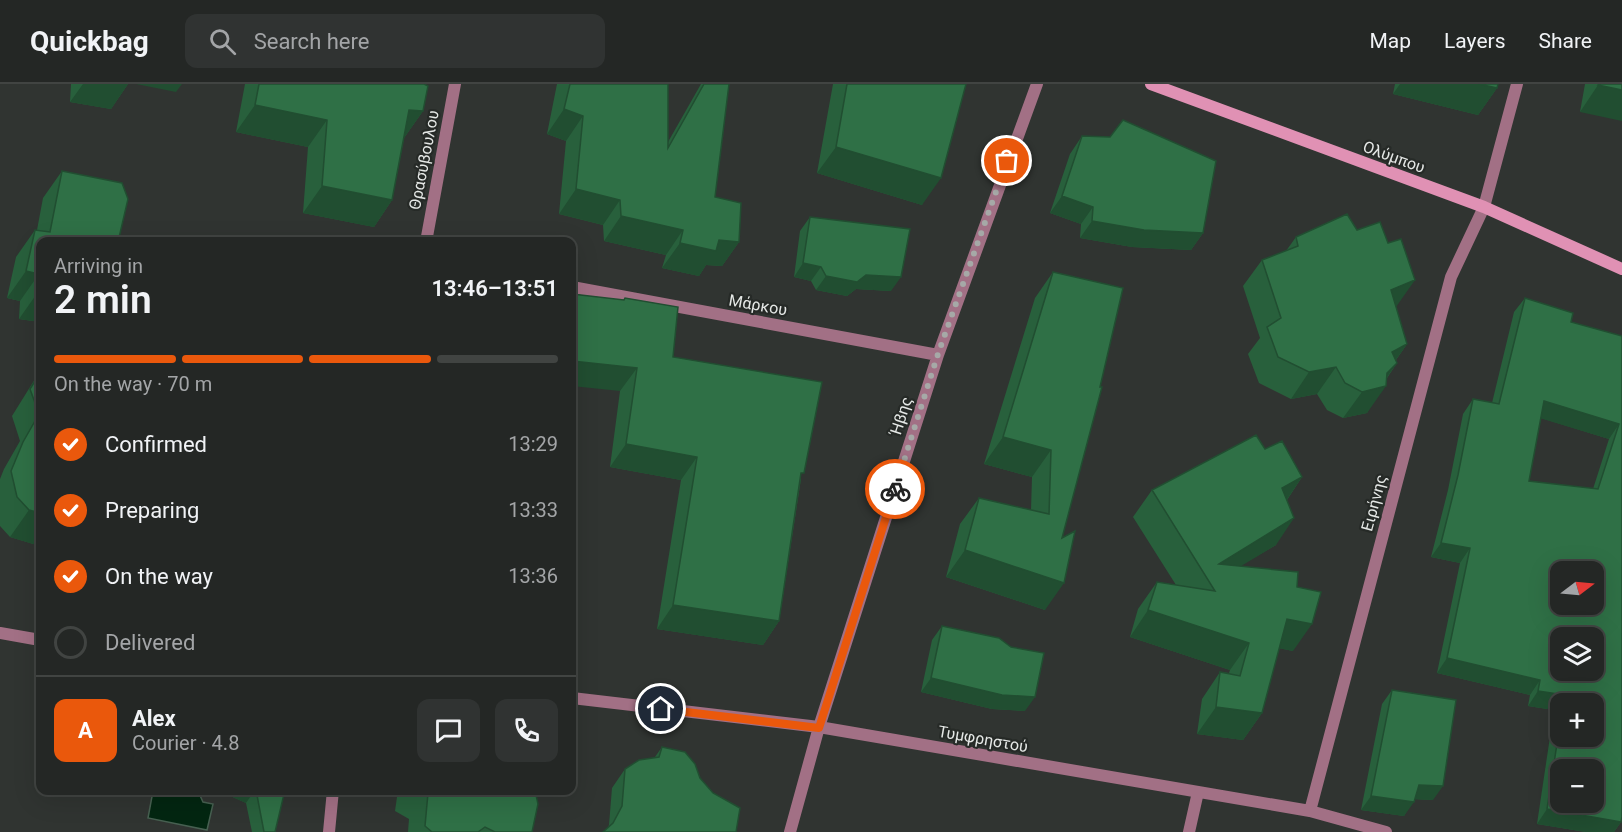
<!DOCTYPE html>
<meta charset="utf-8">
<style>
body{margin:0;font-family:Roboto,sans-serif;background:#303332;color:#f1f3f6;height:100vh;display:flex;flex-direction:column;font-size:22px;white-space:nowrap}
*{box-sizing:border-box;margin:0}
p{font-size:20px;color:#a3a5a7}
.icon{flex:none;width:33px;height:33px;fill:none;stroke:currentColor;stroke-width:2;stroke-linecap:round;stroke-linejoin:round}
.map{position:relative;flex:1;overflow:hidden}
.sheet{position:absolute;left:36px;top:153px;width:540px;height:558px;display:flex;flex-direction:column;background:#242725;border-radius:12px;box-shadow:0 6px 24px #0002,0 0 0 2px #414442}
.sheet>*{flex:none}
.needle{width:39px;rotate:74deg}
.tools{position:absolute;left:1550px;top:477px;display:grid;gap:12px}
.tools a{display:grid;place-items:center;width:54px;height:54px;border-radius:12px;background:#242725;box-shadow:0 6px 24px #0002,0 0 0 2px #414442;font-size:30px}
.pin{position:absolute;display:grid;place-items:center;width:51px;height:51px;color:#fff;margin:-26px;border:3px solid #fff;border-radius:50%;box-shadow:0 2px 6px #0007}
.courier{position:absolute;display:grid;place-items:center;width:60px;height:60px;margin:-30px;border:4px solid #ea580c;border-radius:50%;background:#fff;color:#222;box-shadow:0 2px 8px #0007}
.summary em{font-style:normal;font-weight:600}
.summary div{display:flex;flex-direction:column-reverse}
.summary{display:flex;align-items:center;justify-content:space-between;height:102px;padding:0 18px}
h1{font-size:39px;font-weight:600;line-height:45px}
.bar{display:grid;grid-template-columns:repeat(4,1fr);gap:9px 6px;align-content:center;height:72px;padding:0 18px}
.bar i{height:8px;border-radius:4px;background:#414442}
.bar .current{background:#ea580c}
.bar p{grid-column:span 4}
.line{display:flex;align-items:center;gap:15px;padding:0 18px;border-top:2px solid #414442}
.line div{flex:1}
.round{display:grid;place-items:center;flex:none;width:63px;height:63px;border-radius:12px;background:#303332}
ol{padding:0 18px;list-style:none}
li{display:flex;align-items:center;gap:18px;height:66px}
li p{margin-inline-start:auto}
li .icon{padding:6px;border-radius:50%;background:#ea580c;color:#fff;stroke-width:4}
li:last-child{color:#a3a5a7}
li i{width:33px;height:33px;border:3px solid #414442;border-radius:50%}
header{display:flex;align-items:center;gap:36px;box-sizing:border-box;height:84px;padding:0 30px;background:#242725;border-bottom:2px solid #414442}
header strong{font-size:28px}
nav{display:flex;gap:33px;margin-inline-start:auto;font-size:21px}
.search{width:420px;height:54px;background:#303332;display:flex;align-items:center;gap:15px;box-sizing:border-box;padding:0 21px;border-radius:12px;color:#a3a5a7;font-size:22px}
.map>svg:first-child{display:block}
.water{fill:#032611;stroke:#476051;stroke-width:1.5}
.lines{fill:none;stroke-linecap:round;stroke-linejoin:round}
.street{stroke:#a27085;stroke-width:12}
.secondary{stroke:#e091b4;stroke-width:12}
.wall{fill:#28603c;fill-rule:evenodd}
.shaded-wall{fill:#214e31}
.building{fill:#2f7046;stroke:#214e31;stroke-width:1.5;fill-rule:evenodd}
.done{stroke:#a6a9a7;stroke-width:6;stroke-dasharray:0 10.8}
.route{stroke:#ea580c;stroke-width:8}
.labels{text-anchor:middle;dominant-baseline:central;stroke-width:4.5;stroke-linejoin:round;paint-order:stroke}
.street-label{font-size:16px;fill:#e5e8e6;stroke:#262a27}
</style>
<header>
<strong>Quickbag</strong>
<div class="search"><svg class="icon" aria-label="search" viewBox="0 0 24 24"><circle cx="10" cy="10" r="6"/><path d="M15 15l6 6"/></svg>Search here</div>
<nav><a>Map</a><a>Layers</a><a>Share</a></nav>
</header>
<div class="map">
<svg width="1622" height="748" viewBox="0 0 1622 748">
<rect width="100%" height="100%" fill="#303431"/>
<path class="water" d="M153 707H198L203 718 213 720 207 746 148 734Z"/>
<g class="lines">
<path class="street" d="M426 158 455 0
M572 203 938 271
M0 549 40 556
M572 614 819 643 1310 727 1386 748
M1310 727 1451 193 1484 123 1517 0
M329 748 333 706
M790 748 819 643 938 271 1037 0
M1189 748 1198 708"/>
<path class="secondary" d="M1151 0 1484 123 1622 185"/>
</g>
<path class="wall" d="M71 0H128L111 25 70 18Z
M245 0H424L423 27 404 54 392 116 374 143 303 129 308 63 236 48Z
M557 0H668V58L701 0H729L715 113 739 158 722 182 706 181 699 192 662 184 666 171 604 157 603 141 559 130 566 57 547 50Z
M833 0H966L922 121 817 89Z
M1395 0H1498L1497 4 1478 31 1393 10Z
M1585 0H1622L1580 28Z
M1082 52 1203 149 1191 166 1132 163 1080 154 1081 140 1050 129 1070 70Z
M62 87 122 99 40 158V238L19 235 20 217 7 214 16 173 35 146H37L43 114Z
M810 133 891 207 856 205 847 212 816 206 811 197 794 193 800 147Z
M1296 153 1396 223 1407 260 1396 276 1397 279 1387 294 1367 329 1343 334 1327 326 1317 310 1291 315 1259 299 1248 270 1260 254 1243 202 1262 176 1286 167Z
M1053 188 1062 454 1045 526 946 493 960 440 979 414 1031 426 1032 393 984 380 1035 214Z
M625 214 673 273 801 395 779 537 763 561 657 545 681 396 610 383 620 307 623 216Z
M1525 214 1571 238 1622 252 1621 738 1614 748H1586L1537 740 1554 626 1528 622 1530 611 1437 589 1460 479 1431 473 1448 406 1463 330 1473 315 1492 319 1514 228ZM1541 334 1609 355 1593 405 1529 397ZM1560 620H1593L1560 652Z
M40 287V462L10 453 0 442V395L4 385 20 357 12 332Z
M1265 365 1302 393 1287 416 1276 461 1240 482 1297 503 1293 567 1279 564 1262 629 1243 656 1197 650 1202 615 1220 588 1229 589 1230 586 1130 553 1138 525 1157 498 1176 501 1133 433 1152 406Z
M942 542 1025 627 992 625 921 608 932 556Z
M1392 606 1433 716 1414 715 1404 732 1361 726 1382 620Z
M662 663 685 668 607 745 609 741 612 704 625 685 655 673Z
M217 706H285L275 748H252L246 719Z
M398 706H535L532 748H408L409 735 395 727Z"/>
<path class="shaded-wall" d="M83 0H128L111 25 70 18Z
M136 0H182L176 8Z
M1400 0H1479L1497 4 1478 31 1393 10Z
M1598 1 1622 6V37L1580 28Z
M255 21 327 36 308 63 236 48Z
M564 25 583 32 566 57 547 50Z
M409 26 423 27 404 54 390 53Z
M836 63 941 94 922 121 817 89Z
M322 102 392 116 374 143 303 129Z
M576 105 620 116 603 141 559 130Z
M1062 112 1093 123 1081 140 1050 129Z
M621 132 683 146 666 171 604 157Z
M1092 137 1203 149 1191 166 1132 163 1080 154Z
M719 156 739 158 722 182 706 181 699 192 662 184 680 159Z
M803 179 821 183 811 197 794 193Z
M26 187 39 190 20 217 7 214Z
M866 191 901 193 891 207 856 205 847 212 816 206 826 192Z
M1415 196 1396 223 1391 206Z
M38 208 40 209V238L19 235Z
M1407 260 1388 287 1392 268Z
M572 277 637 284 620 307 572 302Z
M1397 279 1380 303 1386 302 1367 329 1343 334 1362 308 1387 289Z
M1336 283 1317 310 1291 315 1309 288Z
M1544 317 1619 340 1609 355 1533 332Z
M1003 353 1051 366 1032 393 984 380Z
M626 360 697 373 681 396 610 383Z
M1302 393 1284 420 1282 404Z
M29 426 40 429V462L10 453Z
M1294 434 1276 461 1211 500 1219 480Z
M1441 459 1470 464 1460 479 1431 473Z
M965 466 1064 499 1045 526 946 493Z
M673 521 779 537 763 561 657 545Z
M1148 526 1249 559 1230 586 1130 553Z
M1287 535 1312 540 1293 567 1268 562Z
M1447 574 1540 596 1530 611 1437 589Z
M931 594 1035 613 1025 627 992 625 921 608Z
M1538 607 1564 611 1554 626 1528 622Z
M1216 623 1262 629 1243 656 1197 650Z
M1419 701 1443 702 1433 716 1409 715Z
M217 706H255L246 719Z
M1371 712 1414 718 1404 732 1361 726Z
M1547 725 1621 738 1614 748H1586L1537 740Z"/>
<path class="building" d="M259 0H424L428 2 423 27 409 26 392 116 322 102 327 36 255 21Z
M570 0H668V64L704 0H729L715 113 741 119 739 158 719 156 716 167 680 159 683 146 621 132 620 116 576 105 583 32 564 25Z
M847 0H966L941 94 836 63Z
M1479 0H1498L1497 4Z
M1599 0H1622V6L1598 1Z
M1123 36 1216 77 1203 149 1144 146 1092 137 1093 123 1062 112 1082 52 1110 53Z
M62 87 122 99 128 115 118 158H40V209L38 208 39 190 26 187 35 146 50 148Z
M1347 130 1357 146 1380 138 1388 159 1401 155 1415 196 1391 206 1407 260 1392 268 1397 279 1387 289 1386 302 1362 308 1345 299 1336 283 1309 288 1278 273 1267 243 1281 234 1262 176 1298 162 1296 153Z
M810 133 910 145 901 193 866 191 857 198 826 192 821 183 803 179Z
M1053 188 1123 204 1100 303H1102L1062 454 1075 447 1064 499 965 466 979 414 1049 430 1051 366 1003 353Z
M572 210 624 216 625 214 678 223 673 273 822 298 804 389H801L779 537 673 521 697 373 626 360 637 284 572 277Z
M1525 214 1573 229 1571 238 1622 252V733L1621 738 1547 725 1560 640V652H1593V620H1563L1564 611 1538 607 1540 596 1447 574 1470 464 1441 459 1458 391 1473 315 1499 320ZM1544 317 1619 340 1598 405 1529 397ZM1560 488H1593V520H1560ZM1560 554H1593V586H1560ZM1560 686H1593V718H1560Z
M40 289V429L29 426 17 413 11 387 23 358 39 330 30 305Z
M1256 351 1265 365 1282 357 1302 393 1282 404 1294 434 1219 480 1298 488 1297 503 1321 508 1312 540 1287 535 1262 629 1216 623 1220 588 1240 592 1249 559 1148 526 1157 498 1215 507 1152 406Z
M942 542 999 554 1011 563 1044 569 1035 613 1002 611 931 594Z
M1392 606 1456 616 1443 702 1419 701 1414 718 1371 712Z
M662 663 685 668 695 680 700 694 713 709 740 724 736 748H603L613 739 622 722 625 685 639 676 659 673Z
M256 706H285L275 748H264Z
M424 706H535L538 720 532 748H495L485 743 478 748H432L425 742 428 709Z"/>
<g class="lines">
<path class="done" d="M895 405 938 270 1007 77"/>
<path class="route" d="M661 625 819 644 895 405"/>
</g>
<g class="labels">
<g class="street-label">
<text transform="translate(1394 73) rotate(20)">Ολύμπου</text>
<text transform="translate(424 76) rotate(-79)">Θρασύβουλου</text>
<text transform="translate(758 221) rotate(10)">Μάρκου</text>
<text transform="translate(901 332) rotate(-72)">Ήβης</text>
<text transform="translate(1374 419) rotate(-75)">Ειρήνης</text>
<text transform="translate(983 655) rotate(10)">Τυμφρηστού</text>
</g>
</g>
</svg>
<div class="tools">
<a><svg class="needle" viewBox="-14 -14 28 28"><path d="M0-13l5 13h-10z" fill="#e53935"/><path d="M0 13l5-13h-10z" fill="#a3a5a7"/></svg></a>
<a><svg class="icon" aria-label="layers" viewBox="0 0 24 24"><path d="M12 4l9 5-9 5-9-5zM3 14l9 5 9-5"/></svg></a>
<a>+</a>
<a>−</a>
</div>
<div class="pin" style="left:1007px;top:77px;background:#ea580c"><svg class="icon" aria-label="bag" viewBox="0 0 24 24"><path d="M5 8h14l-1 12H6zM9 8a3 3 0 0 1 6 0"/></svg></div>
<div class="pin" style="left:661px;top:625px;background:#1f2937"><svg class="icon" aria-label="home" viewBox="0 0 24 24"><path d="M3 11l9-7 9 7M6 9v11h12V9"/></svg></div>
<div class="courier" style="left:895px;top:405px"><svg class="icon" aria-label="bike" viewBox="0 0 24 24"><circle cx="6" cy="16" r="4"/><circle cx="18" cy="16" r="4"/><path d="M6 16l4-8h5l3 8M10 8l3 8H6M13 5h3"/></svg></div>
<section class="sheet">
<div class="summary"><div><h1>2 min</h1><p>Arriving in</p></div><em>13:46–13:51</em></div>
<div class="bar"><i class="current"></i><i class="current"></i><i class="current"></i><i></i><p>On the way · 70 m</p></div>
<ol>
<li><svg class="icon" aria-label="check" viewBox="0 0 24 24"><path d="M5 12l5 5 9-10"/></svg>Confirmed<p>13:29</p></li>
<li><svg class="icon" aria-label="check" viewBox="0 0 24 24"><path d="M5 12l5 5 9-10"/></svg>Preparing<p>13:33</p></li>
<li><svg class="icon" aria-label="check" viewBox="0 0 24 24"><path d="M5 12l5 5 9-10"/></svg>On the way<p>13:36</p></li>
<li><i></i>Delivered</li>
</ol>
<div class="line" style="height:108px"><b class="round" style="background:#ea580c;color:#fff">A</b><div><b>Alex</b><p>Courier · 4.8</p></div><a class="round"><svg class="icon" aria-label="chat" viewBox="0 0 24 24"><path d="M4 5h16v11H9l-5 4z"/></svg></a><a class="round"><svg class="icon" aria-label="phone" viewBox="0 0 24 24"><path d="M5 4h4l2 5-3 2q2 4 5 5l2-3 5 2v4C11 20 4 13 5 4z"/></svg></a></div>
</section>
</div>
